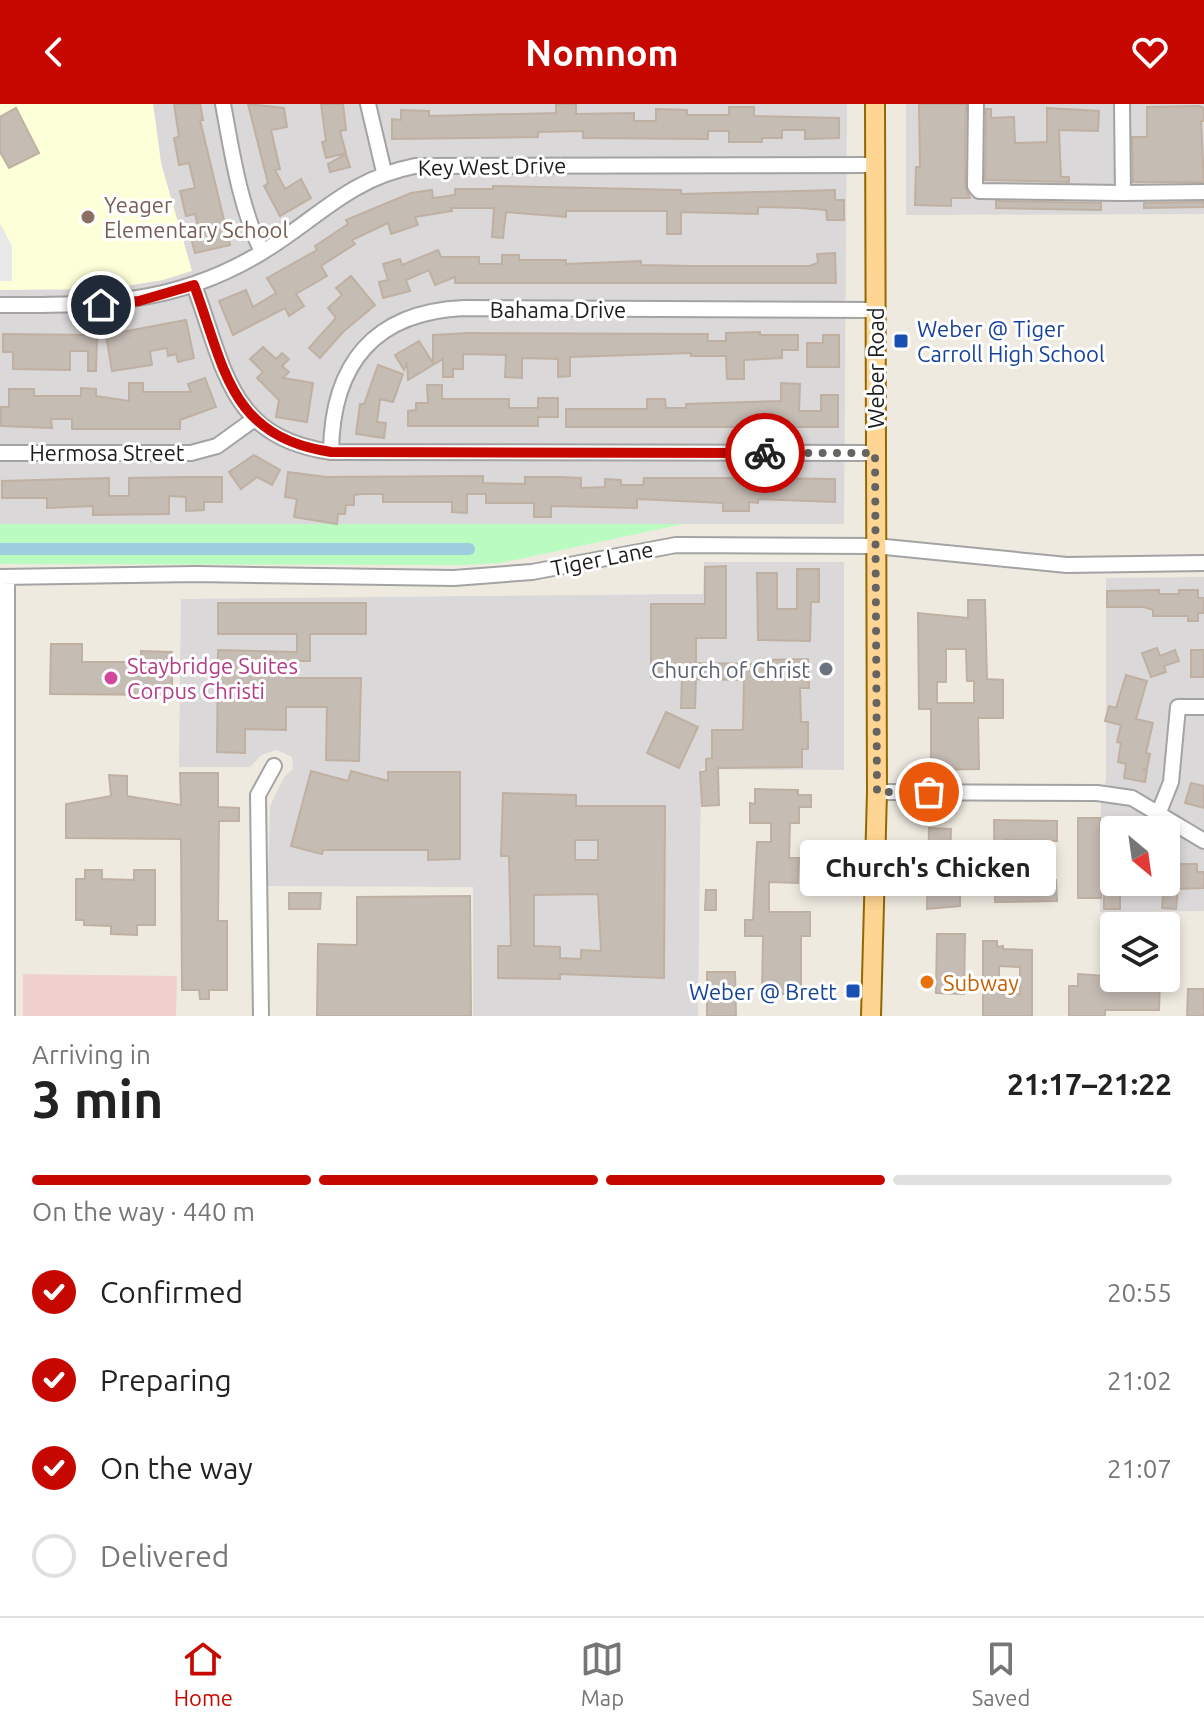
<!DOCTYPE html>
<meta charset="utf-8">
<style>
body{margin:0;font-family:Ubuntu,sans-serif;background:#f2f2f2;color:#222;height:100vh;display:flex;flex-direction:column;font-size:30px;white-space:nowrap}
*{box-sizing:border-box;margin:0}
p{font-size:26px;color:#767676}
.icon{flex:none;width:44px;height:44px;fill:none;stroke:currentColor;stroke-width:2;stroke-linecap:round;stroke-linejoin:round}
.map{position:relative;height:912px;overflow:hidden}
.drawer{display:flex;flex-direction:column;background:#fff;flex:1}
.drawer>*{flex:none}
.needle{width:52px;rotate:151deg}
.buttons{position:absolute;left:1100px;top:712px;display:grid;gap:16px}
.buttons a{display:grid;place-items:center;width:80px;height:80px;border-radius:8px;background:#fff;box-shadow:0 4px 12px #0003;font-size:40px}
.pin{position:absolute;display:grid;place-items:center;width:68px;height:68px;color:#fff;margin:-34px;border:4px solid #fff;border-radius:50%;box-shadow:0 2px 8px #0007}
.courier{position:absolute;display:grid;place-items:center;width:80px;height:80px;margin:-40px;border:6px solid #c70800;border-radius:50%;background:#fff;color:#222;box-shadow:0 2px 10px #0007}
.bubble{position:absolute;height:56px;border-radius:8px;background:#fff;box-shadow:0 4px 12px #0003;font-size:26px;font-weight:700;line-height:56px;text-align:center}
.overview em{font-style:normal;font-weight:700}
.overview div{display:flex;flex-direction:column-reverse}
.overview{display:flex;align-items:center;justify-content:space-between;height:136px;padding:0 32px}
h1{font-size:52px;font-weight:700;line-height:60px}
.bar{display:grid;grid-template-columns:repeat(4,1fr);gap:12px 8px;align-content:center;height:96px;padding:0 32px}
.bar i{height:10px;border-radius:6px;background:#e0e0e0}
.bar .current{background:#c70800}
.bar p{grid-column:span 4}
ol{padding:0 32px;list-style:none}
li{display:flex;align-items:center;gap:24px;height:88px}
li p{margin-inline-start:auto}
li .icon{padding:8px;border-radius:50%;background:#c70800;color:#fff;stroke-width:4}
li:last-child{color:#767676}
li i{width:44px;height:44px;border:4px solid #e0e0e0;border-radius:50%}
header{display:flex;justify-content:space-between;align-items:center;height:104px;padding:0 32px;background:#c70800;color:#fff;font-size:36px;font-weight:700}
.menu{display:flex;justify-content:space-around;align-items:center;height:112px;border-top:2px solid #e0e0e0;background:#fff;font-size:22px;color:#767676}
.menu a{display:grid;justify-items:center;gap:4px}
.menu .current{color:#c70800}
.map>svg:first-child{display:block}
.residential{fill:#dad8d8;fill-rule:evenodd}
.commercial{fill:#f0d1ce}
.education{fill:#fdffd8}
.park{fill:#bafbc2}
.parking{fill:#e8e8e8}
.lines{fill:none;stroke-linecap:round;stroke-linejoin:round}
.canal{stroke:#9ecdde;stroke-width:12}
.building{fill:#c5bcb4;stroke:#c0b0a2;stroke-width:2;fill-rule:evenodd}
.minor-casing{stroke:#a3a3a3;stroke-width:18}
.major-casing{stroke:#936800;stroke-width:22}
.minor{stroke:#fff;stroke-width:14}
.major{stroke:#ffd594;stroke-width:18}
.done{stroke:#666461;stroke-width:8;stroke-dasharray:0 14.4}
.route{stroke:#c70800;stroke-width:10}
.education-dot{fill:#8d6e63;stroke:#fff;stroke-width:3}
.transit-dot{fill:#1a4fb4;stroke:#fff;stroke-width:3}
.worship-dot{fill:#6b7280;stroke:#fff;stroke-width:3}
.hotel-dot{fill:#d1479c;stroke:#fff;stroke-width:3}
.food-dot{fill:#e8710a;stroke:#fff;stroke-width:3}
.labels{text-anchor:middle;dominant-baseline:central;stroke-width:6;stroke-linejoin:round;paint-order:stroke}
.street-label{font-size:22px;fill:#1c1c1c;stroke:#fff}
.education-label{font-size:22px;fill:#785e54;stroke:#fff;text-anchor:start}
.transit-label{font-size:22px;fill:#164399;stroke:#fff;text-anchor:start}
.hotel-label{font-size:22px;fill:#b23c85;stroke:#fff;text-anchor:start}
.worship-label{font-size:22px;fill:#5b616d;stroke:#fff;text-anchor:end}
.food-label{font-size:22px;fill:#c56008;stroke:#fff;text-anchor:start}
</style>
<header><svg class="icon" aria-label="back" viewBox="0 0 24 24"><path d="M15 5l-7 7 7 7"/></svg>Nomnom<svg class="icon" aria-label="heart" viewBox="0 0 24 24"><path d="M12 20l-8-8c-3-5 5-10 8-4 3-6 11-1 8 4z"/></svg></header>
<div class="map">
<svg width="1204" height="912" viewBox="0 0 1204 912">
<rect width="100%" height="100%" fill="#eeeae0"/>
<path class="residential" d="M153 0H847L844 420H0V186H69L161 59Z
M906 0H1204V110L906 111Z
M704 458H844V666L701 665 698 912H473V783L268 782 270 702 284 673 293 665 292 653 277 646 261 651 250 663H179L181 495 703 490Z
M1204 473V807L1100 808 1101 701 1106 675V474ZM1114 726H1166V778H1114Z"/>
<path class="commercial" d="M23 870 177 872 176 912H23Z"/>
<path class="education" d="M0 0H153L161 59 192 167 163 176 114 184 0 186Z"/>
<path class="park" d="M0 420H683L501 459 462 461 0 460Z"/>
<path class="parking" d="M0 119 12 142V177H0Z"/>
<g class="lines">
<path class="canal" d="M0 445H469"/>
</g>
<path class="building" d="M174 0H200L203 16H200L230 141 195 149 191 134 200 132 195 110 186 112 180 87 195 84 189 59 179 61 174 34 179 33Z
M248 0 284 4 287 23 271 26 280 65 275 66 285 85 301 75 311 94 280 112 264 82 268 79Z
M321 0H343L346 26 340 27 346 49 326 54 322 38 326 37Z
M556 0H576V10L634 9V17H656V5L687 6V11H729V3H754V12L839 14V34L805 35V26H782V34H762V38H729V27H708V35L583 34V27L538 28V33L392 35V15L401 16V6L429 7V12L556 9Z
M919 0H966L965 82 970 94H951V102L915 101 916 63H920Z
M1199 2 1204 4V17H1201L1204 78H1133L1132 33H1147V3Z
M16 4 39 49 9 64 0 48V13Z
M1047 4 1099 7 1098 27 1059 26 1061 73H1069V78L985 76 986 5H991V14L1014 13 1015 39 1047 38Z
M346 50 350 63 330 68 328 60Z
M493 82 681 86V90L835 86V96H844V116H827L826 106 800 104 758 103V110L681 108V130H667V107H566V113L506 108 503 134 492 133 494 104H451L452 107 415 113 418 121 391 130 388 119 352 136 355 140 321 162 327 172 296 190 304 202 289 212 285 204 233 231 219 197 246 186 253 203 276 189 267 174 317 146 315 142 348 120 346 116 411 89 432 86 433 94 455 91V85H493Z
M996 97 1101 99V106L996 104Z
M1204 98V103L1144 104V99Z
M438 146 441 153H479V160H502V151H519V156H566V160L641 157V161L689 162H809L818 159 817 150 835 149 836 179H455V173L435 181 429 166 406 176 410 187 383 194 379 178 388 176 383 160 400 155 402 161Z
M351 172 375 201 343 228 320 254 309 244 336 214 328 204 342 191 336 184Z
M186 216 194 254 178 258 176 250 168 252 167 244 150 247 152 261 112 267 106 231Z
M760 228V231H798V246H782V254L744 256V275H727L726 252H691V249L570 253V272L558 273V255L522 254V274L505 273 506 251 463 250V265H453V273H443V255L408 276 407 258 404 266 395 251 419 237 433 259V231L469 229 708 230 707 237H726V229Z
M3 230 97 231 96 267H88V247H70V266L13 265V248H3Z
M823 231H839V263H807V239H823Z
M263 243 276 255 282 249 289 255 282 262 289 268 283 274 313 279 307 318 276 313 279 296 257 274 263 268 250 255Z
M378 261 403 270 393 298 380 295 377 318 386 319 384 334 356 330 360 300H364Z
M205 274 216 303 180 316V325H72V315H51L52 324 1 322V303H9V285H34V292H81V284L96 285V292L129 297V279H143V288H191L188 280Z
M781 279 800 280 799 307H821V291H838V323H566V305H647V295H665L666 304H686V300L781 297Z
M427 281H442V295H509V304H538V294H558V313H538V322H408V307L416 306V299H428Z
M254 351 280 366 272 381 257 373 241 385 229 368Z
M288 368 326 373 483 372V379L525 380V373H560L581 374V384L605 383V375L621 376V381H643L644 374H740V378L763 379V374L835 375V398L758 395V399L749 398V407H723V399L637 395V404L551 402V413H534V399H486V390H467V409L452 408V398H383V390H362L354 391V401H346L345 410H338L337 420 294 413 297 395 285 393Z
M186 373H222V398H204V406L186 407V393L169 392V410L93 411V402L47 404V394H2V377L109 374V392H129V374Z
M726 462V534H696V559L764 560V556L808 555 809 584H800L801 618H808V645H802V663L718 664 719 701 702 702 700 668 706 667V655L712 654V626H743L744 576 696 575 695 604H681L682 573H651V500H705V463Z
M797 465H819V498H811L810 537 758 536 757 469H777V505H797Z
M1159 486V490H1179V486H1198V494H1204V509H1198V517H1188V512H1153V506L1144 503H1107V487Z
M968 496H985L987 575 1003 576V614H978L979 665 931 666V605H919L918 509 968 514ZM946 545H966L967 577H974V599H937V578H946Z
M218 499H366V530H310V557H286V574H361L359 657 326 656 327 603H286V626L245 625V649L217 648 218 546 297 548V530H218Z
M51 540H82V558H141V547L172 548V591L50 590Z
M1157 544 1160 552 1175 546 1179 557 1164 562 1166 568 1151 573 1142 549Z
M1191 546H1204V573H1191Z
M1126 571 1147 577 1136 615 1153 619 1146 649 1150 650 1147 665H1143L1147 667 1145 678 1124 674 1126 660 1118 658 1121 639 1117 638 1121 621 1105 617 1109 602 1116 604Z
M666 608 698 623 679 664 647 649Z
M311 667 348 677 351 667 388 677V668H460V755L428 756V746H323L322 750 291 742Z
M180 669H218V703L239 704V717H219L218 817H227V886H209V895H200L199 886H182L181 735 66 734V700L111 692 109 671 127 672V692L181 701Z
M1191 679 1204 682V704L1185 699Z
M755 685 798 686V691H811V703H799V719H790L789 754H799L798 779 769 778V808H810V832H801V890H762L763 832H745V816H753L757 738H771V719H750V699L755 700Z
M503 689 576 691V702H665L664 874 560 870V875L498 874V842H511L509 752H501ZM575 736H598V756H575ZM598 790 601 847 581 846V855L560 854V843L534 842V791Z
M1078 714H1100V727H1114V757H1101V794H1078Z
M994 716 1057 717V737L1005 736V777L1056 776 1057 797 995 798Z
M929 724 951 725 950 759H955V765H965V777H960V802L927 805Z
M1166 760H1197V768H1204V784L1178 785 1176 805 1162 804Z
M85 766H102V775L134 776V766H155V821H137V831L111 830V822L84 821V816H76V775H85Z
M706 786H716V806H705Z
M1104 787 1120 788V805H1104Z
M289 789H321L320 805H289Z
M470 792 471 912H317L318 840 357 841V793Z
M937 830H965L964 890 936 889Z
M983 837H997V843L1003 842V845L1032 846V912H983ZM999 862 1020 863V890H999Z
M707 868H735L736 912H707Z
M1078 870 1160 876 1159 906H1105V912H1069V882H1078Z
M1188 885H1204V912H1187Z"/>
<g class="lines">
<g class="minor-casing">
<path id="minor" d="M223 0C232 49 240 103 262 148
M368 0 384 68
M976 0 975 82 979 87 1123 89 1122 0
M1123 89 1204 88
M194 181C225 264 229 334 331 348L875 349
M0 201C98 201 177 201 264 147 318 114 349 75 415 62L875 61
M331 348C332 261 373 208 464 204L875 206
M0 349H191L217 342 253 316
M0 473 196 470 454 474 532 468 676 441 875 442 1067 461 1204 459
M877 688 1097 689 1132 694 1204 737
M1159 708 1171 678 1178 603H1204
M7 912V473
M261 912 258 691 274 662"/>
</g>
<g class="major-casing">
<path id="major" d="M871 912 877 688 875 0"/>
</g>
<use href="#minor" class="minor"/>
<use href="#major" class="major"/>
</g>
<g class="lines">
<path class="done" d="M765 349H875L877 688H929"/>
<path class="route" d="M101 201 139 197 194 181C225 264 229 333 331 348L765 349"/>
</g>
<circle class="education-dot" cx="88" cy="113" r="8"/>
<g class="transit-dot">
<rect x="893" y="229" width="16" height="16" rx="4"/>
<rect x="845" y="879" width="16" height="16" rx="4"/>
</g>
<circle class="worship-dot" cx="826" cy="565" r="8"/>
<circle class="hotel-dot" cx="111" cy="574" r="8"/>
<circle class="food-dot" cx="927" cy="878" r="8"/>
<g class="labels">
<g class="street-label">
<text transform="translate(492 62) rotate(-1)">Key West Drive</text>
<text x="558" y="205">Bahama Drive</text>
<text transform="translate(875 264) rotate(-90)">Weber Road</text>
<text x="107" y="348">Hermosa Street</text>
<text transform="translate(602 454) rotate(-11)">Tiger Lane</text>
</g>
<g class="education-label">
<text x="104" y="100">Yeager<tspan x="104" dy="25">Elementary School</tspan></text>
</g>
<g class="transit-label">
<text x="917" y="224">Weber @ Tiger<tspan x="917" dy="25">Carroll High School</tspan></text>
<text x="837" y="887" text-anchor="end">Weber @ Brett</text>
</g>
<g class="hotel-label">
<text x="127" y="561">Staybridge Suites<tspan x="127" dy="25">Corpus Christi</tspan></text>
</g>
<g class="worship-label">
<text x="810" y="565">Church of Christ</text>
</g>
<g class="food-label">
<text x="943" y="878">Subway</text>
</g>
</g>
</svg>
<div class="buttons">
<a><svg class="needle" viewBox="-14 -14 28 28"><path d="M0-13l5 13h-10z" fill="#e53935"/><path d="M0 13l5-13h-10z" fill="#767676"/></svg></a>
<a><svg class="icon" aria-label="layers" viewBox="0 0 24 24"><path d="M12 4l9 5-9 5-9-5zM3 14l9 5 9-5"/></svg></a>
</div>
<div class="pin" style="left:929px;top:688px;background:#ea580c"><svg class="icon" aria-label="bag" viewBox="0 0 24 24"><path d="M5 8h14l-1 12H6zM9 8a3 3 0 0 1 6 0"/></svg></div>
<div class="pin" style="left:101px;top:201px;background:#1f2937"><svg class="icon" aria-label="home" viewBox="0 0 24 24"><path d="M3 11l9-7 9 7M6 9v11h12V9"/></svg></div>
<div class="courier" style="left:765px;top:349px"><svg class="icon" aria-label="bike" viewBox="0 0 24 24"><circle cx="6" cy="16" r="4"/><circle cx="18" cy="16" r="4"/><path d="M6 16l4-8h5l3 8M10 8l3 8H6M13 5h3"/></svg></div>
<div class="bubble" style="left:800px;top:736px;width:256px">Church's Chicken</div>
</div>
<section class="drawer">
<div class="overview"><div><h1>3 min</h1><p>Arriving in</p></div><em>21:17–21:22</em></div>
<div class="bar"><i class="current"></i><i class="current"></i><i class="current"></i><i></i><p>On the way · 440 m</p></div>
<ol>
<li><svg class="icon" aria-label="check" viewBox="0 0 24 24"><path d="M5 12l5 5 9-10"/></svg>Confirmed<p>20:55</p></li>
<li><svg class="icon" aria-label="check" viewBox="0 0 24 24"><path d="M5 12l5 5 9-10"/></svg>Preparing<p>21:02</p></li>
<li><svg class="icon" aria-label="check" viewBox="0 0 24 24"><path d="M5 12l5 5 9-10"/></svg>On the way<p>21:07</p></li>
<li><i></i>Delivered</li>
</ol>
</section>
<nav class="menu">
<a class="current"><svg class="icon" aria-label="home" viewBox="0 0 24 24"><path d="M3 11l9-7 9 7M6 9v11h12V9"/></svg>Home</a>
<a><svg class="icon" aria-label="map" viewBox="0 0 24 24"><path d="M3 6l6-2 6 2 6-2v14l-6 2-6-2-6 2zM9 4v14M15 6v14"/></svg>Map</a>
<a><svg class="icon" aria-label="saved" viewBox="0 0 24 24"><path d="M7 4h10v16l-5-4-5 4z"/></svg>Saved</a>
</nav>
